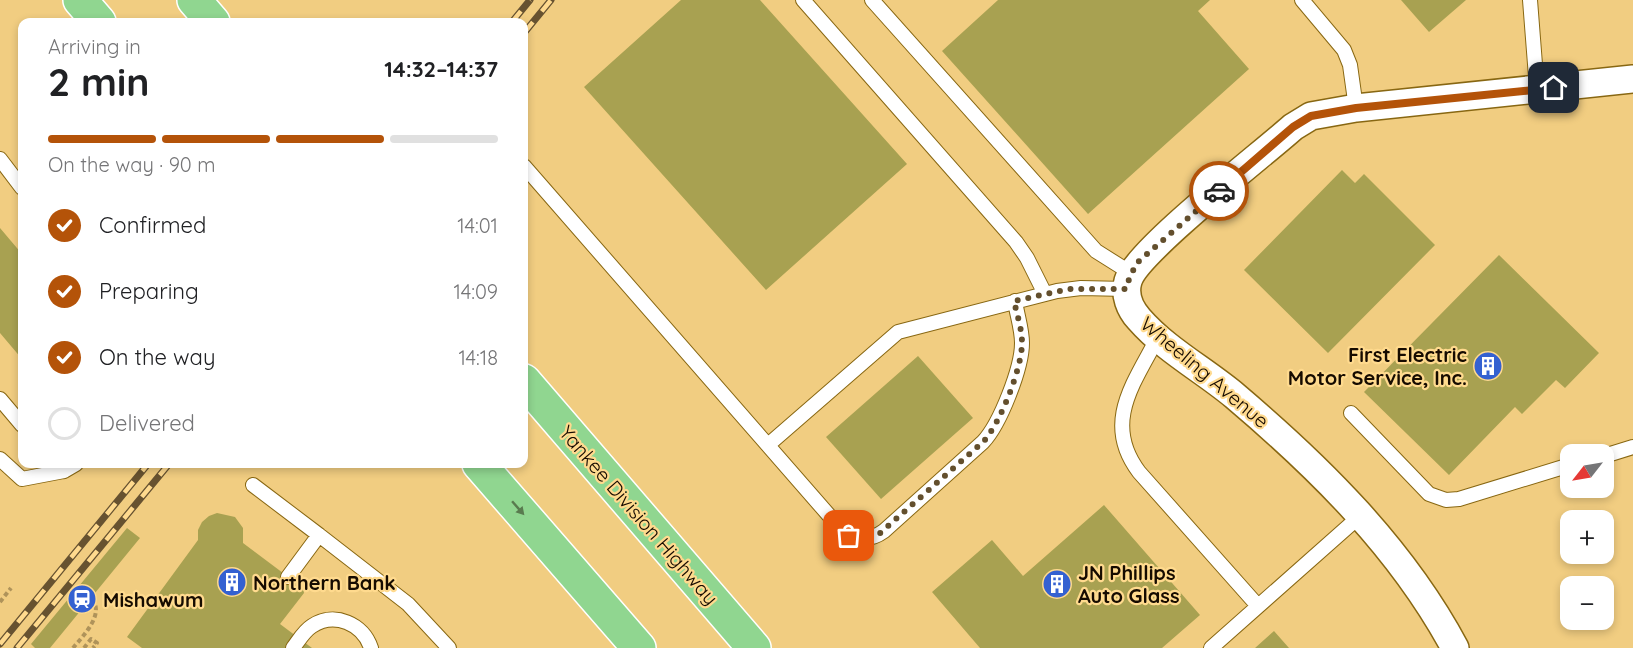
<!DOCTYPE html>
<meta charset="utf-8">
<style>
body{margin:0;font-family:Quicksand,sans-serif;background:#f2f2f2;color:#202124;height:100vh;display:flex;flex-direction:column;font-size:22px;white-space:nowrap}
*{box-sizing:border-box;margin:0}
p{font-size:20px;color:#757577}
.icon{flex:none;width:33px;height:33px;fill:none;stroke:currentColor;stroke-width:2;stroke-linecap:round;stroke-linejoin:round}
.map{position:relative;flex:1;overflow:hidden}
.sheet{position:absolute;left:18px;top:18px;width:510px;height:450px;display:flex;flex-direction:column;background:#fff;border-radius:12px;box-shadow:0 3px 9px #0003}
.sheet>*{flex:none}
.needle{width:39px;rotate:239deg}
.buttons{position:absolute;left:1560px;top:444px;display:grid;gap:12px}
.buttons a{display:grid;place-items:center;width:54px;height:54px;border-radius:12px;background:#fff;box-shadow:0 3px 9px #0003;font-size:30px}
.pin{position:absolute;display:grid;place-items:center;width:51px;height:51px;color:#fff;margin:-26px;border-radius:12px;box-shadow:0 3px 9px #0006}
.courier{position:absolute;display:grid;place-items:center;width:60px;height:60px;margin:-30px;border:4px solid #b45309;border-radius:50%;background:#fff;color:#222;box-shadow:0 2px 8px #0007}
.head em{font-style:normal;font-weight:700}
.head div{display:flex;flex-direction:column-reverse}
.head{display:flex;align-items:center;justify-content:space-between;height:102px;padding:0 30px}
h1{font-size:39px;font-weight:700;line-height:45px}
.bar{display:grid;grid-template-columns:repeat(4,1fr);gap:9px 6px;align-content:center;height:72px;padding:0 30px}
.bar i{height:8px;border-radius:4px;background:#e0e0e0}
.bar .on{background:#b45309}
.bar p{grid-column:span 4}
ol{padding:0 30px;list-style:none}
li{display:flex;align-items:center;gap:18px;height:66px}
li p{margin-inline-start:auto}
li .icon{padding:6px;border-radius:50%;background:#b45309;color:#fff;stroke-width:4}
li:last-child{color:#757577}
li i{width:33px;height:33px;border:3px solid #e0e0e0;border-radius:50%}
.map>svg:first-child{display:block}
.building{fill:#a8a151}
.lines{fill:none;stroke-linecap:round;stroke-linejoin:round}
.lane-casing{stroke:#886712;stroke-width:16}
.street-casing{stroke:#886712;stroke-width:30}
.highway-casing{stroke:#fff;stroke-width:36}
.path{stroke:#af935a;stroke-width:4;stroke-dasharray:4.5 3;stroke-linecap:butt}
.lane{stroke:#fff;stroke-width:14}
.street{stroke:#fff;stroke-width:27}
.highway{stroke:#90d690;stroke-width:33}
.rail-casing{stroke:#675230;stroke-width:7}
.rail{stroke:#ffda8e;stroke-width:4.5;stroke-dasharray:14;stroke-linecap:butt}
.oneway{fill:#597b4f}
.done{stroke:#634f2d;stroke-width:6;stroke-dasharray:0 10.8}
.route{stroke:#b45309;stroke-width:8}
.labels{text-anchor:middle;dominant-baseline:central;stroke-width:4.5;stroke-linejoin:round;paint-order:stroke}
.poi-label{font-size:20px;font-weight:bold;fill:#160b00;stroke:#ffda8e;text-anchor:start}
.street-label{font-size:20px;fill:#160b00;stroke:#ffda8e}
</style>
<div class="map">
<svg width="1633" height="648" viewBox="0 0 1633 648">
<rect width="100%" height="100%" fill="#f1cd81"/>
<path class="building" d="M681 0H760L907 164 766 290 584 87Z
M998 0H1210L1198 11 1249 69 1088 214 942 51Z
M1401 0H1466L1429 32Z
M1342 170 1355 183 1364 174 1435 245 1328 353 1244 270Z
M0 228 22 254V359L0 333Z
M1499 255 1599 353 1565 388 1556 380 1522 414 1515 407 1449 475 1364 392Z
M918 356 973 418 881 499 826 437Z
M1104 505 1200 615 1162 648H980L932 592 992 540 1023 576Z
M217 513 235 517 243 528V543L303 588 304 593 280 624 312 648H142L127 637 198 540V530L202 522 209 516Z
M127 528 140 538 50 648H35L31 644Z
M1274 631 1289 648H1255Z"/>
<g class="lines">
<g class="lane-casing">
<path id="lane" d="M803 0 1016 242 1027 258 1045 294
M872 0 1096 251 1131 273
M1302 0 1344 50 1350 65 1356 108
M1530 0 1537 90
M0 159 22 188
M524 166 840 528C853 540 869 542 884 531L983 442C1000 424 1022 368 1022 343 1022 329 1017 315 1015 301
M1158 337C1134 383 1102 423 1139 472L1258 606
M0 399 22 425
M1351 413 1429 494 1446 500 1459 499 1570 465
M768 445 898 332 1057 291 1081 288 1126 289
M1604 456 1633 447
M0 459 22 479 64 471
M58 465 64 471 76 464
M253 485 319 535
M288 577 319 535 408 604 449 648
M293 648C299 640 304 631 312 626 335 611 363 624 371 648
M1211 648 1360 516"/>
</g>
<g class="street-casing">
<path id="street" d="M1455 648C1402 549 1320 468 1235 396 1204 370 1166 350 1139 319 1130 309 1124 295 1128 281 1136 252 1263 154 1293 127L1311 116 1356 108 1633 79"/>
</g>
<g class="highway-casing">
<path id="highway" d="M80 0 99 22
M194 0 213 22
M524 381 754 648
M479 464 639 648"/>
</g>
<path class="path" d="M0 602 11 588
M73 648C83 636 106 613 91 598
M84 648 91 639 97 643 93 648"/>
<use href="#lane" class="lane"/>
<use href="#street" class="street"/>
<use href="#highway" class="highway"/>
<g class="rail-casing">
<path id="rail" d="M512 22 530 0
M524 33 551 0
M0 644 148 464
M17 648 169 464"/>
</g>
<use href="#rail" class="rail"/>
</g>
<defs><path id="oneway-solid" d="M-6-.8H1V-3.2L6.5 0L1 3.2V.8H-6Z" transform="scale(1.5)"/></defs>
<use class="oneway" href="#oneway-solid" transform="translate(518 508) rotate(49)"/>
<g class="lines">
<path class="done" d="M849 536 867 538 879 534 983 442C1000 424 1022 368 1022 343 1022 329 1017 315 1014 301L1069 289H1126L1130 276 1138 262 1219 191"/>
<path class="route" d="M1219 191 1293 127 1311 116 1356 108 1554 88"/>
</g>
<defs>
<g id="building-disc" transform="scale(1.5)"><circle r="9.5" fill="#3461d1" stroke="#ffda8e"/><path d="M-4-6H4V6H1V3H-1V6H-4ZM-2.5-4.3h1.7v1.8h-1.7ZM.8-4.3h1.7v1.8H.8ZM-2.5-1h1.7V.8h-1.7ZM.8-1h1.7V.8H.8Z" fill="#fff"/></g>
<g id="station-disc" transform="scale(1.5)"><circle r="9.5" fill="#3461d1" stroke="#ffda8e"/><path d="M-3-6H3Q5-6 5-4V2Q5 4 3 4L4.5 6H3L1.5 4h-3L-3 6H-4.5L-3 4Q-5 4-5 2V-4Q-5-6-3-6ZM-3.5-4v3h7v-3ZM-3.5 1v1.5H-2V1ZM2 1v1.5H3.5V1Z" fill="#fff"/></g>
</defs>
<g fill-rule="evenodd">
<use href="#building-disc" x="1488" y="366"/>
<use href="#building-disc" x="232" y="582"/>
<use href="#building-disc" x="1057" y="584"/>
<use href="#station-disc" x="82" y="599"/>
</g>
<g class="labels">
<g class="poi-label">
<text x="1467" y="354" text-anchor="end">First Electric<tspan x="1467" dy="23">Motor Service, Inc.</tspan></text>
<text x="1078" y="572">JN Phillips<tspan x="1078" dy="23">Auto Glass</tspan></text>
<text x="253" y="582">Northern Bank</text>
<text x="103" y="599">Mishawum</text>
</g>
<g class="street-label">
<text transform="translate(1205 372) rotate(40)">Wheeling Avenue</text>
<text transform="translate(639 515) rotate(49)">Yankee Division Highway</text>
</g>
</g>
</svg>
<div class="buttons">
<a><svg class="needle" viewBox="-14 -14 28 28"><path d="M0-13l5 13h-10z" fill="#e53935"/><path d="M0 13l5-13h-10z" fill="#757577"/></svg></a>
<a>+</a>
<a>−</a>
</div>
<div class="pin" style="left:849px;top:536px;background:#ea580c"><svg class="icon" aria-label="bag" viewBox="0 0 24 24"><path d="M5 8h14l-1 12H6zM9 8a3 3 0 0 1 6 0"/></svg></div>
<div class="pin" style="left:1554px;top:88px;background:#1f2937"><svg class="icon" aria-label="home" viewBox="0 0 24 24"><path d="M3 11l9-7 9 7M6 9v11h12V9"/></svg></div>
<div class="courier" style="left:1219px;top:191px"><svg class="icon" aria-label="car" viewBox="0 0 24 24"><path d="M5 17H2v-5l4-1 3-4h7l3 4 3 1v5h-3M9 17h6M6 11h13"/><circle cx="7" cy="17" r="2"/><circle cx="17" cy="17" r="2"/></svg></div>
<section class="sheet">
<div class="head"><div><h1>2 min</h1><p>Arriving in</p></div><em>14:32–14:37</em></div>
<div class="bar"><i class="on"></i><i class="on"></i><i class="on"></i><i></i><p>On the way · 90 m</p></div>
<ol>
<li><svg class="icon" aria-label="check" viewBox="0 0 24 24"><path d="M5 12l5 5 9-10"/></svg>Confirmed<p>14:01</p></li>
<li><svg class="icon" aria-label="check" viewBox="0 0 24 24"><path d="M5 12l5 5 9-10"/></svg>Preparing<p>14:09</p></li>
<li><svg class="icon" aria-label="check" viewBox="0 0 24 24"><path d="M5 12l5 5 9-10"/></svg>On the way<p>14:18</p></li>
<li><i></i>Delivered</li>
</ol>
</section>
</div>
